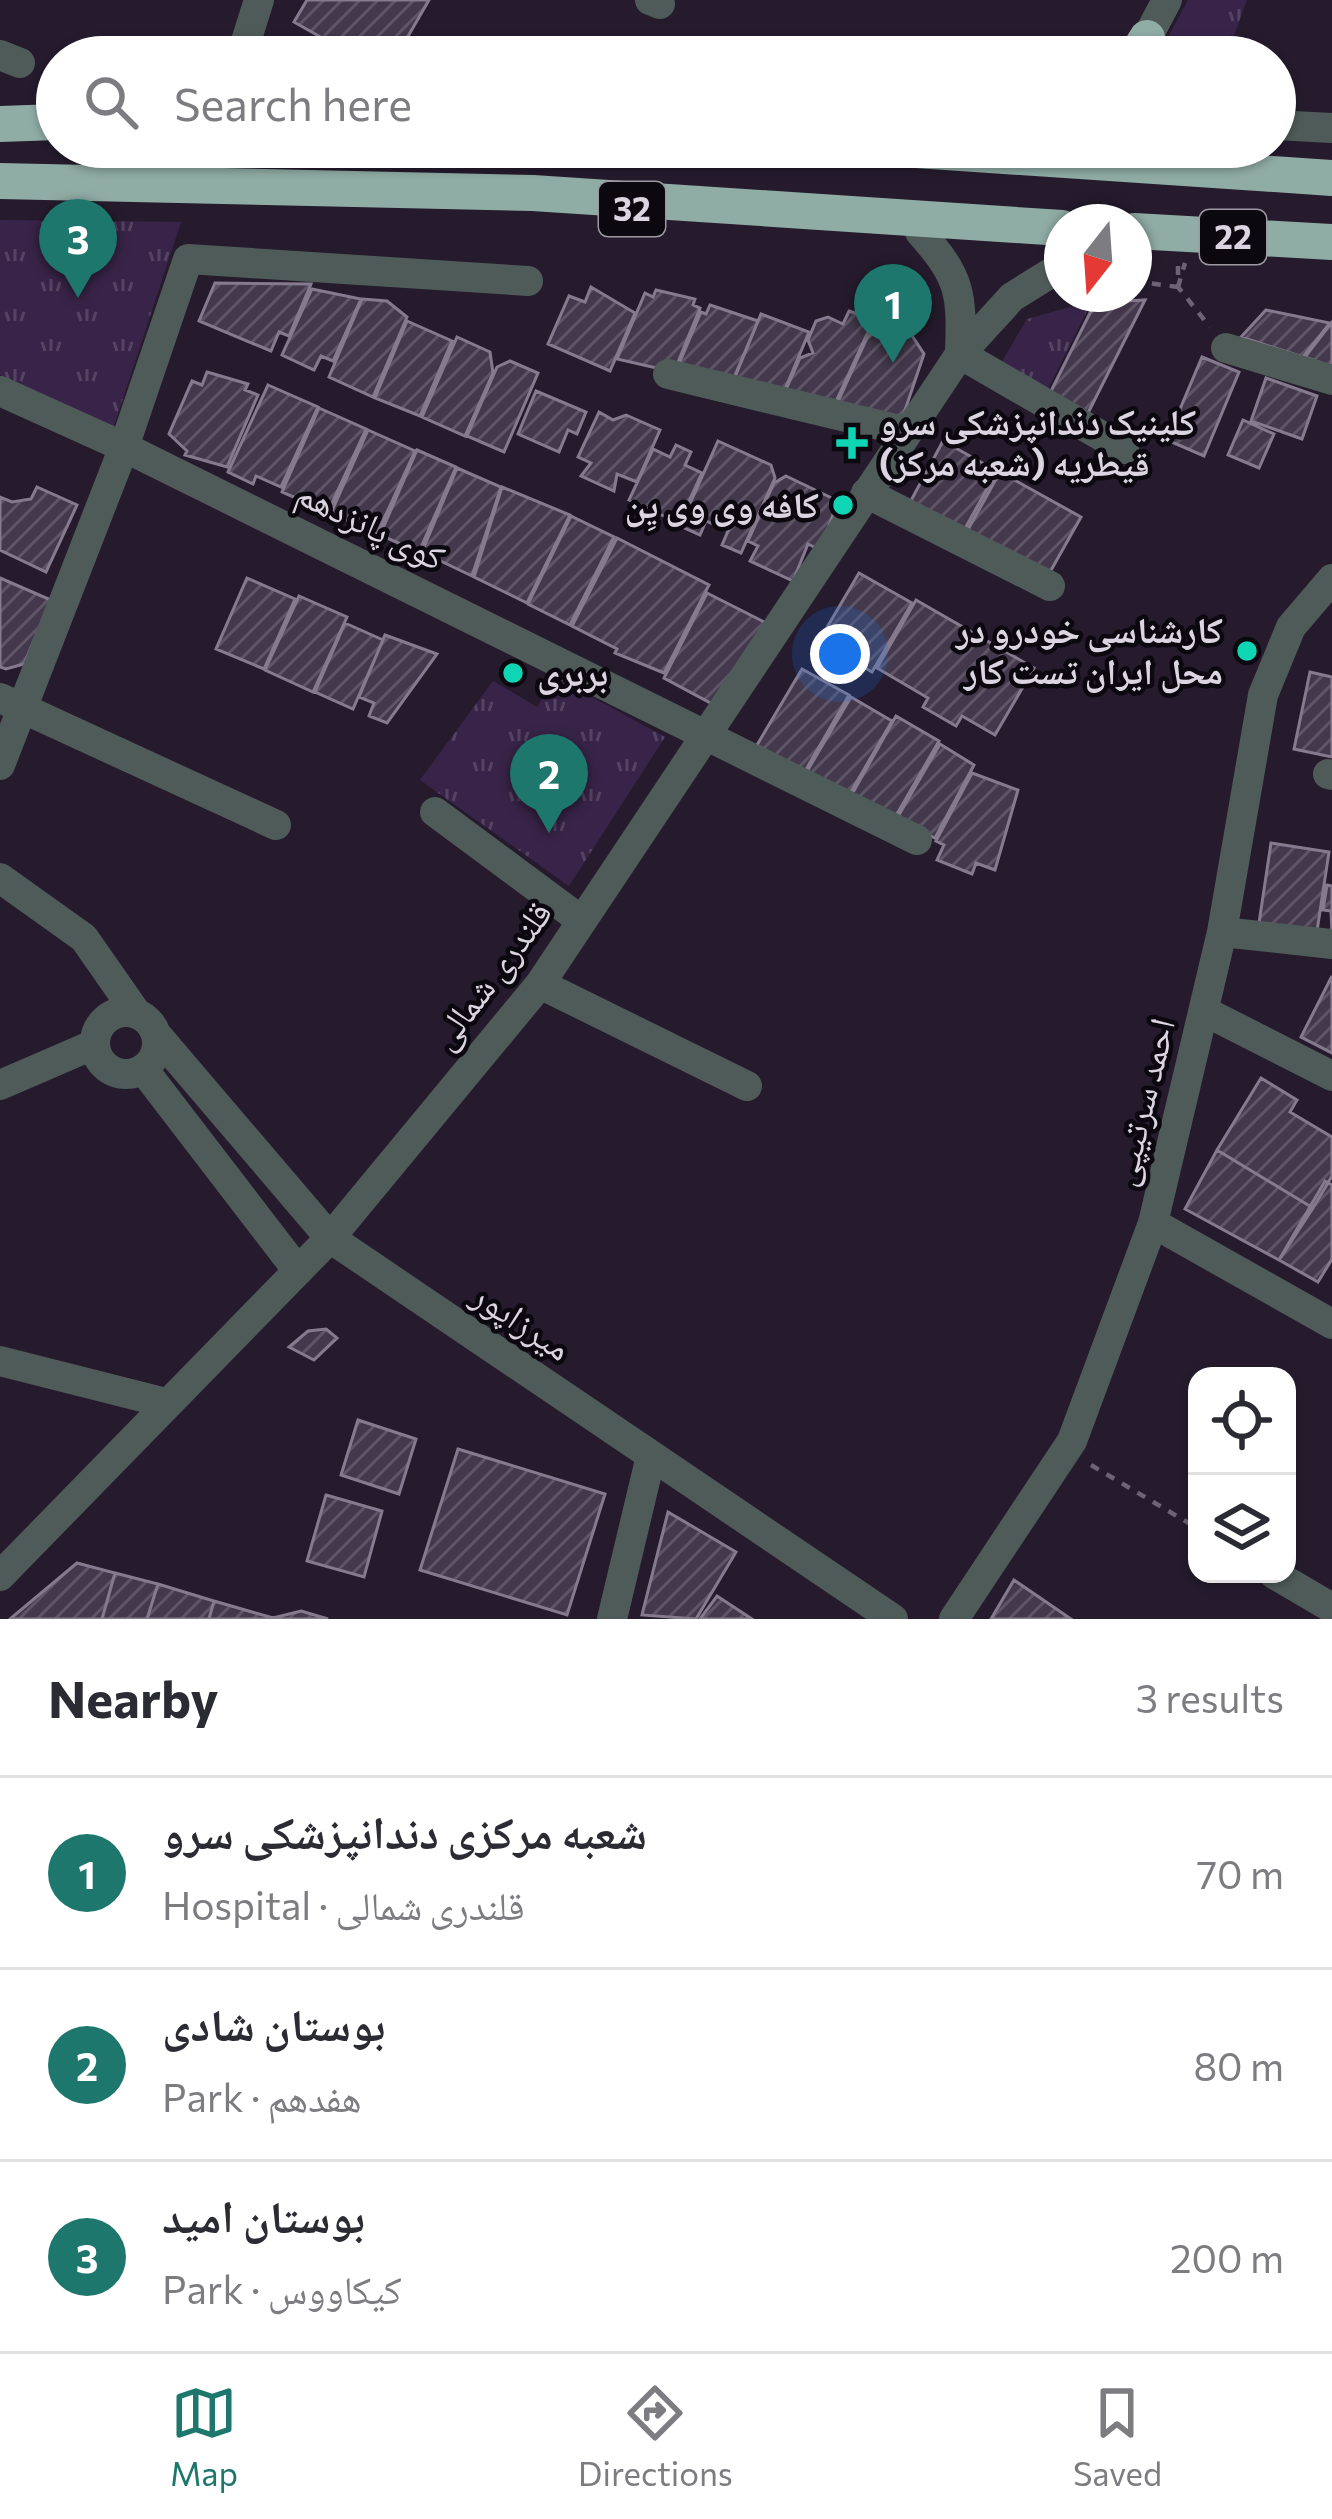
<!DOCTYPE html>
<meta charset="utf-8">
<style>
body{margin:0;font-family:Commissioner,"Noto Naskh Arabic",sans-serif;background:#f2f2f3;color:#2b2b33}
.controls{position:absolute;right:36px;bottom:36px;display:grid;overflow:hidden;border-radius:24px;box-shadow:0 3px 9px #0004}
.controls button{width:108px;height:108px;display:grid;place-items:center;padding:0;border:0;border-bottom:3px solid #e1e1e2;background:#fff;color:#2b2b33;font:60px sans-serif}
.compass{position:absolute;left:1044px;top:204px;width:108px;height:108px;border-radius:50%;background:#fff;box-shadow:0 3px 9px #0004;rotate:197deg}
.you{position:absolute;left:840px;top:654px;width:42px;height:42px;margin:-30px;border:9px solid #fff;border-radius:50%;background:#1a73e8;box-shadow:0 0 0 18px #1a73e833}
.badge{display:grid;place-items:center;width:78px;height:78px;border-radius:50%;background:#1e776d;color:#fff;font-size:39px;font-weight:700}
.pin{position:absolute;translate:-50% -99px;filter:drop-shadow(0 3px 6px #0008)}
.pin::after{content:'';position:absolute;top:63px;width:42px;height:36px;background:inherit;clip-path:polygon(0 0,100% 0,50% 100%)}
.list{margin:0;padding:0;list-style:none}
h2{display:flex;justify-content:space-between;align-items:center;height:156px;margin:0;padding:0 48px;font-size:51px}
h2 small{font-size:39px;font-weight:400;color:#7c7c81}
.list li{display:grid;grid-template-columns:78px 1fr auto;gap:36px;align-items:center;box-sizing:border-box;height:192px;padding:0 48px;border-top:3px solid #e1e1e2}
.list b{display:block;font-size:45px;white-space:nowrap}
.list p{margin:0;font-size:39px;white-space:nowrap;color:#7c7c81}
.list em{font-size:39px;font-style:normal;color:#7c7c81}
.icon{flex:none;width:66px;height:66px;fill:none;stroke:currentColor;stroke-width:2;stroke-linecap:round;stroke-linejoin:round}
.map{position:relative;flex:none;width:1332px;height:1619px;overflow:hidden}
.search{position:absolute;background:#fff;box-shadow:0 3px 9px #0004;left:36px;right:36px;top:36px;height:132px;display:flex;align-items:center;gap:30px;box-sizing:border-box;padding:0 42px;border-radius:66px;color:#7c7c81;font-size:45px}
.sheet{height:732px;background:#fff}
nav{display:flex;justify-content:space-around;align-items:center;box-sizing:border-box;height:168px;border-top:3px solid #e1e1e2;background:#fff;font-size:33px;color:#7c7c81}
nav a{display:grid;justify-items:center;gap:6px}
nav .on{color:#1e776d}
.map>svg:first-child{display:block}
.grass{fill:url(#grass-tufts)}
.building{fill:url(#building-hatch);stroke:#867a8f;stroke-width:3}
.lines{fill:none;stroke-linecap:round;stroke-linejoin:round}
.path{stroke:#6c6474;stroke-width:4.5;stroke-dasharray:9 9;stroke-linecap:butt}
.minor{stroke:#4f5b58;stroke-width:30}
.highway{stroke:#90ada5;stroke-width:36}
.path-bridge{stroke:#6c6474;stroke-width:4.5;stroke-dasharray:9 9;stroke-linecap:butt}
.highway-bridge{stroke:#90ada5;stroke-width:36}
.poi-dot{fill:#0ed5b4;stroke:#0c080f;stroke-width:4.5}
.labels{text-anchor:middle;stroke-width:9;stroke-linejoin:round;paint-order:stroke}
.shield{fill:#0c080f;stroke:#9d98a2;stroke-width:3}
.shield-label{font-size:33px;font-weight:bold;fill:#dbd5e1}
.poi-label{font-size:36px;font-weight:bold;fill:#dbd5e1;stroke:#0c080f;text-anchor:start}
.street-label{font-size:36px;fill:#dbd5e1;stroke:#0c080f}
</style>
<div class="map">
<svg width="1332" height="1619" viewBox="0 0 1332 1619">
<defs>
<pattern id="grass-tufts" width="24" height="20" patternUnits="userSpaceOnUse" patternTransform="scale(3)"><rect width="24" height="20" fill="#392449"/><path d="M3 7l-1-3M5 7V3M7 7l1-3M15 17l-1-3M17 17v-4M19 17l1-3" fill="none" stroke="#554363"/></pattern>
<pattern id="building-hatch" width="6" height="6" patternUnits="userSpaceOnUse" patternTransform="scale(3)"><rect width="6" height="6" fill="#44394c"/><path d="M-1 1l2-2M0 6l6-6M5 7l2-2" fill="none" stroke="#5e5566"/></pattern>
</defs>
<rect width="100%" height="100%" fill="#251b2d"/>
<path class="grass" d="M 1188,0 L 1247,0 L 1226,57 L 1182,57 L 1167,39 Z
M 0,220 L 181,222 L 114,426 L 0,375 Z
M 1092,301 L 1044,397 L 997,370 L 1027,319 Z
M 557,678 L 665,737 L 569,886 L 420,780 L 493,681 L 537,707 Z"/>
<path class="building" d="M 307,0 L 429,0 L 396,57 L 356,57 L 294,22 Z
M 215,283 L 311,284 L 289,336 L 279,332 L 271,351 L 199,321 Z
M 591,287 L 635,313 L 610,371 L 548,344 L 569,296 L 585,302 Z
M 312,289 L 361,299 L 333,361 L 321,356 L 314,370 L 282,355 Z
M 656,290 L 695,299 L 693,305 L 700,308 L 674,372 L 617,359 L 645,293 L 653,297 Z
M 362,299 L 387,301 L 407,317 L 373,397 L 329,377 Z
M 1145,300 L 1086,417 L 1047,399 L 1095,303 Z
M 710,305 L 758,321 L 733,380 L 676,371 L 701,312 L 706,314 Z
M 1266,310 L 1330,323 L 1303,357 L 1241,337 Z
M 849,311 L 866,317 L 869,330 L 834,406 L 784,394 L 800,358 L 813,353 L 808,340 L 816,321 L 828,317 L 843,324 Z
M 761,314 L 809,332 L 783,394 L 733,382 Z
M 407,321 L 452,341 L 420,416 L 375,398 Z
M 1332,322 L 1332,367 L 1305,357 Z
M 881,326 L 911,334 L 924,354 L 901,422 L 836,406 L 867,338 Z
M 457,337 L 490,352 L 493,373 L 465,436 L 422,417 Z
M 1202,357 L 1239,372 L 1204,456 L 1167,440 Z
M 510,361 L 538,373 L 504,452 L 467,436 L 497,367 Z
M 207,372 L 248,384 L 245,390 L 258,395 L 227,467 L 185,455 L 187,451 L 169,434 L 192,381 L 202,385 Z
M 1266,378 L 1317,396 L 1302,439 L 1251,421 Z
M 268,385 L 318,407 L 281,487 L 256,476 L 253,484 L 228,472 Z
M 536,391 L 586,412 L 577,434 L 568,430 L 559,452 L 518,434 Z
M 319,408 L 366,429 L 328,512 L 282,492 Z
M 599,412 L 613,420 L 626,415 L 660,430 L 637,482 L 617,474 L 614,491 L 581,476 L 591,463 L 578,457 Z
M 1243,420 L 1274,434 L 1259,468 L 1228,455 Z
M 368,430 L 415,451 L 377,534 L 331,513 Z
M 718,441 L 771,465 L 775,478 L 741,553 L 722,545 L 728,531 L 706,521 L 700,535 L 680,526 Z
M 943,441 L 997,471 L 962,534 L 908,506 Z
M 676,445 L 691,452 L 685,465 L 702,473 L 679,523 L 629,500 L 653,449 L 670,457 Z
M 417,450 L 456,467 L 419,552 L 380,535 Z
M 457,468 L 501,487 L 472,576 L 422,552 Z
M 1000,472 L 1081,517 L 1045,581 L 965,535 Z
M 786,476 L 838,501 L 820,550 L 808,544 L 793,581 L 750,561 L 758,546 L 748,541 L 774,483 Z
M 37,487 L 77,505 L 46,572 L 0,550 L 0,497 L 12,502 L 31,499 Z
M 502,487 L 570,515 L 527,603 L 474,577 Z
M 571,516 L 614,537 L 570,625 L 528,604 Z
M 617,538 L 709,585 L 664,673 L 615,653 L 617,649 L 572,626 Z
M 859,573 L 912,603 L 872,672 L 819,641 Z
M 0,578 L 51,600 L 24,664 L 6,669 L 0,667 Z
M 247,578 L 295,599 L 264,669 L 216,649 Z
M 707,593 L 772,626 L 718,707 L 664,678 Z
M 299,596 L 347,617 L 313,692 L 265,670 Z
M 916,600 L 1034,668 L 995,735 L 962,716 L 956,726 L 923,707 L 928,698 L 877,668 Z
M 345,623 L 383,640 L 353,709 L 315,692 Z
M 385,635 L 437,654 L 387,723 L 369,716 L 374,703 L 359,697 Z
M 802,669 L 849,695 L 804,773 L 757,745 Z
M 1310,672 L 1332,677 L 1332,757 L 1294,749 Z
M 851,697 L 892,721 L 848,797 L 806,773 Z
M 896,716 L 939,741 L 893,821 L 851,796 Z
M 940,744 L 974,765 L 935,838 L 896,820 Z
M 972,773 L 1018,790 L 995,870 L 976,863 L 972,874 L 937,860 L 944,845 L 936,841 Z
M 1271,843 L 1329,852 L 1317,931 L 1259,923 Z
M 1327,885 L 1332,886 L 1332,934 L 1331,911 L 1323,910 Z
M 1332,976 L 1332,1053 L 1301,1037 Z
M 1261,1078 L 1297,1100 L 1290,1112 L 1332,1137 L 1332,1176 L 1313,1208 L 1217,1150 Z
M 1217,1150 L 1313,1208 L 1279,1260 L 1185,1209 Z
M 1325,1181 L 1332,1185 L 1332,1259 L 1318,1282 L 1279,1260 Z
M 326,1329 L 337,1338 L 314,1360 L 289,1347 L 308,1331 Z
M 358,1420 L 416,1439 L 399,1494 L 341,1475 Z
M 458,1449 L 605,1494 L 567,1615 L 420,1570 Z
M 326,1495 L 382,1511 L 364,1577 L 307,1561 Z
M 668,1512 L 736,1552 L 696,1619 L 642,1615 Z
M 77,1563 L 115,1573 L 102,1619 L 10,1619 Z
M 115,1573 L 158,1584 L 147,1619 L 102,1619 Z
M 1014,1580 L 1071,1619 L 991,1619 Z
M 158,1584 L 214,1601 L 209,1619 L 147,1619 Z
M 717,1596 L 752,1619 L 700,1619 Z
M 214,1601 L 273,1618 L 273,1619 L 209,1619 Z
M 301,1611 L 328,1619 L 273,1619 L 273,1618 Z"/>
<g class="lines">
<path class="path" d="M 1178,266 L 1178,287 L 1210,327
M 1134,281 L 1178,287
M 1091,1465 L 1197,1528"/>
<path class="minor" d="M 650,0 L 660,4
M 242,54 L 259,0
M 0,55 L 20,63
M 1161,57 L 1147,38 L 1167,0
M 1275,125 L 1332,128
M 920,232 C 961,278 962,293 960,354
M 1226,348 L 1332,380
M 960,354 L 1124,449
M 668,374 L 908,432
M 0,391 L 124,447 L 917,840
M 866,493 L 1050,586
M 0,698 L 276,825
M 0,765 L 124,447 L 188,259 L 528,281
M 1328,774 L 1332,775
M 435,812 L 582,921
M 0,878 L 84,938 L 137,1014
M 1222,932 L 1332,944
M 540,984 L 747,1086
M 1204,1011 L 1332,1076
M95 1043a31 31 0 1 1 62 0a31 31 0 1 1-62 0Z
M 156,1034 L 330,1238 L 893,1619
M 143,1069 L 298,1271
M 0,1085 L 95,1044
M 1153,1223 L 1332,1324
M 0,1361 L 166,1403
M 1274,1574 L 1332,1608
M 0,1576 L 330,1238 L 540,984 L 960,354 L 1012,297 L 1062,266
M 612,1619 L 651,1456
M 954,1619 L 1072,1441 L 1153,1223 L 1222,932 L 1263,695 L 1291,627 L 1332,579"/>
<path class="highway" d="M 1135,57 L 1147,38
M 0,124 L 57,122"/>
<path class="path-bridge" d="M 1178,287 L 1185,263"/>
<path class="highway-bridge" d="M 872,147 L 1332,178
M 0,181 L 533,193 L 1062,228
M 1134,231 L 1332,242"/>
</g>
<g class="poi-dot">
<path d="M846 425h12v12h12v12h-12v12h-12v-12h-12v-12h12z"/>
<circle cx="843" cy="505" r="12"/>
<circle cx="1247" cy="651" r="12"/>
<circle cx="513" cy="673" r="12"/>
</g>
<g class="labels">
<g class="shield">
<rect x="599" y="182" width="66" height="54" rx="9"/>
<rect x="1200" y="210" width="66" height="54" rx="9"/>
</g>
<g class="shield-label">
<text x="632" y="221">32</text>
<text x="1233" y="249">22</text>
</g>
<g class="poi-label">
<text x="879" y="435">کلینیک دندانپزشکی سرو<tspan x="879" dy="41">قیطریه (شعبه مرکز)</tspan></text>
<text x="819" y="518" text-anchor="end">کافه وی وی یِن</text>
<text x="1223" y="643" text-anchor="end">کارشناسی خودرو در<tspan x="1223" dy="41">محل ایران تست کار</tspan></text>
<text x="537" y="686">بربری</text>
</g>
<g class="street-label">
<text transform="translate(371 525) rotate(26)" y="13">کوی پانزدهم</text>
<text transform="translate(491 975) rotate(-53)" y="13">قلندری شمالی</text>
<text transform="translate(1142 1102) rotate(-76)" y="13">احمد سرتیپی</text>
<text transform="translate(522 1321) rotate(34)" y="13">میرزاپور</text>
</g>
</g>
</svg>
<div class="controls">
<button><svg class="icon" aria-label="locate" viewBox="0 0 24 24"><circle cx="12" cy="12" r="6"/><path d="M12 2v4M12 18v4M2 12h4M18 12h4"/></svg></button>
<button><svg class="icon" aria-label="layers" viewBox="0 0 24 24"><path d="M12 4l9 5-9 5-9-5zM3 14l9 5 9-5"/></svg></button>
</div>
<svg class="compass" viewBox="-18 -18 36 36"><path d="M0-13l5 13h-10z" fill="#e53935"/><path d="M0 13l5-13h-10z" fill="#7c7c81"/></svg>
<div class="you"></div>
<div class="pin badge" style="left:893px;top:363px">1</div>
<div class="pin badge" style="left:549px;top:833px">2</div>
<div class="pin badge" style="left:78px;top:298px">3</div>
<div class="search"><svg class="icon" aria-label="search" viewBox="0 0 24 24"><circle cx="10" cy="10" r="6"/><path d="M15 15l6 6"/></svg>Search here</div>
</div>
<section class="sheet">
<h2>Nearby<small>3 results</small></h2>
<ul class="list">
<li><span class="badge">1</span><div><b>شعبه مرکزی دندانپزشکی سرو</b><p>Hospital · قلندری شمالی</p></div><em>70 m</em></li>
<li><span class="badge">2</span><div><b>بوستان شادی</b><p>Park · هفدهم</p></div><em>80 m</em></li>
<li><span class="badge">3</span><div><b>بوستان امید</b><p>Park · کیکاووس</p></div><em>200 m</em></li>
</ul>
</section>
<nav>
<a class="on"><svg class="icon" aria-label="map" viewBox="0 0 24 24"><path d="M3 6l6-2 6 2 6-2v14l-6 2-6-2-6 2zM9 4v14M15 6v14"/></svg>Map</a>
<a><svg class="icon" aria-label="directions" viewBox="0 0 24 24"><path d="M12 3l9 9-9 9-9-9zM9 14v-3h6M13 9l2 2-2 2"/></svg>Directions</a>
<a><svg class="icon" aria-label="saved" viewBox="0 0 24 24"><path d="M7 4h10v16l-5-4-5 4z"/></svg>Saved</a>
</nav>
